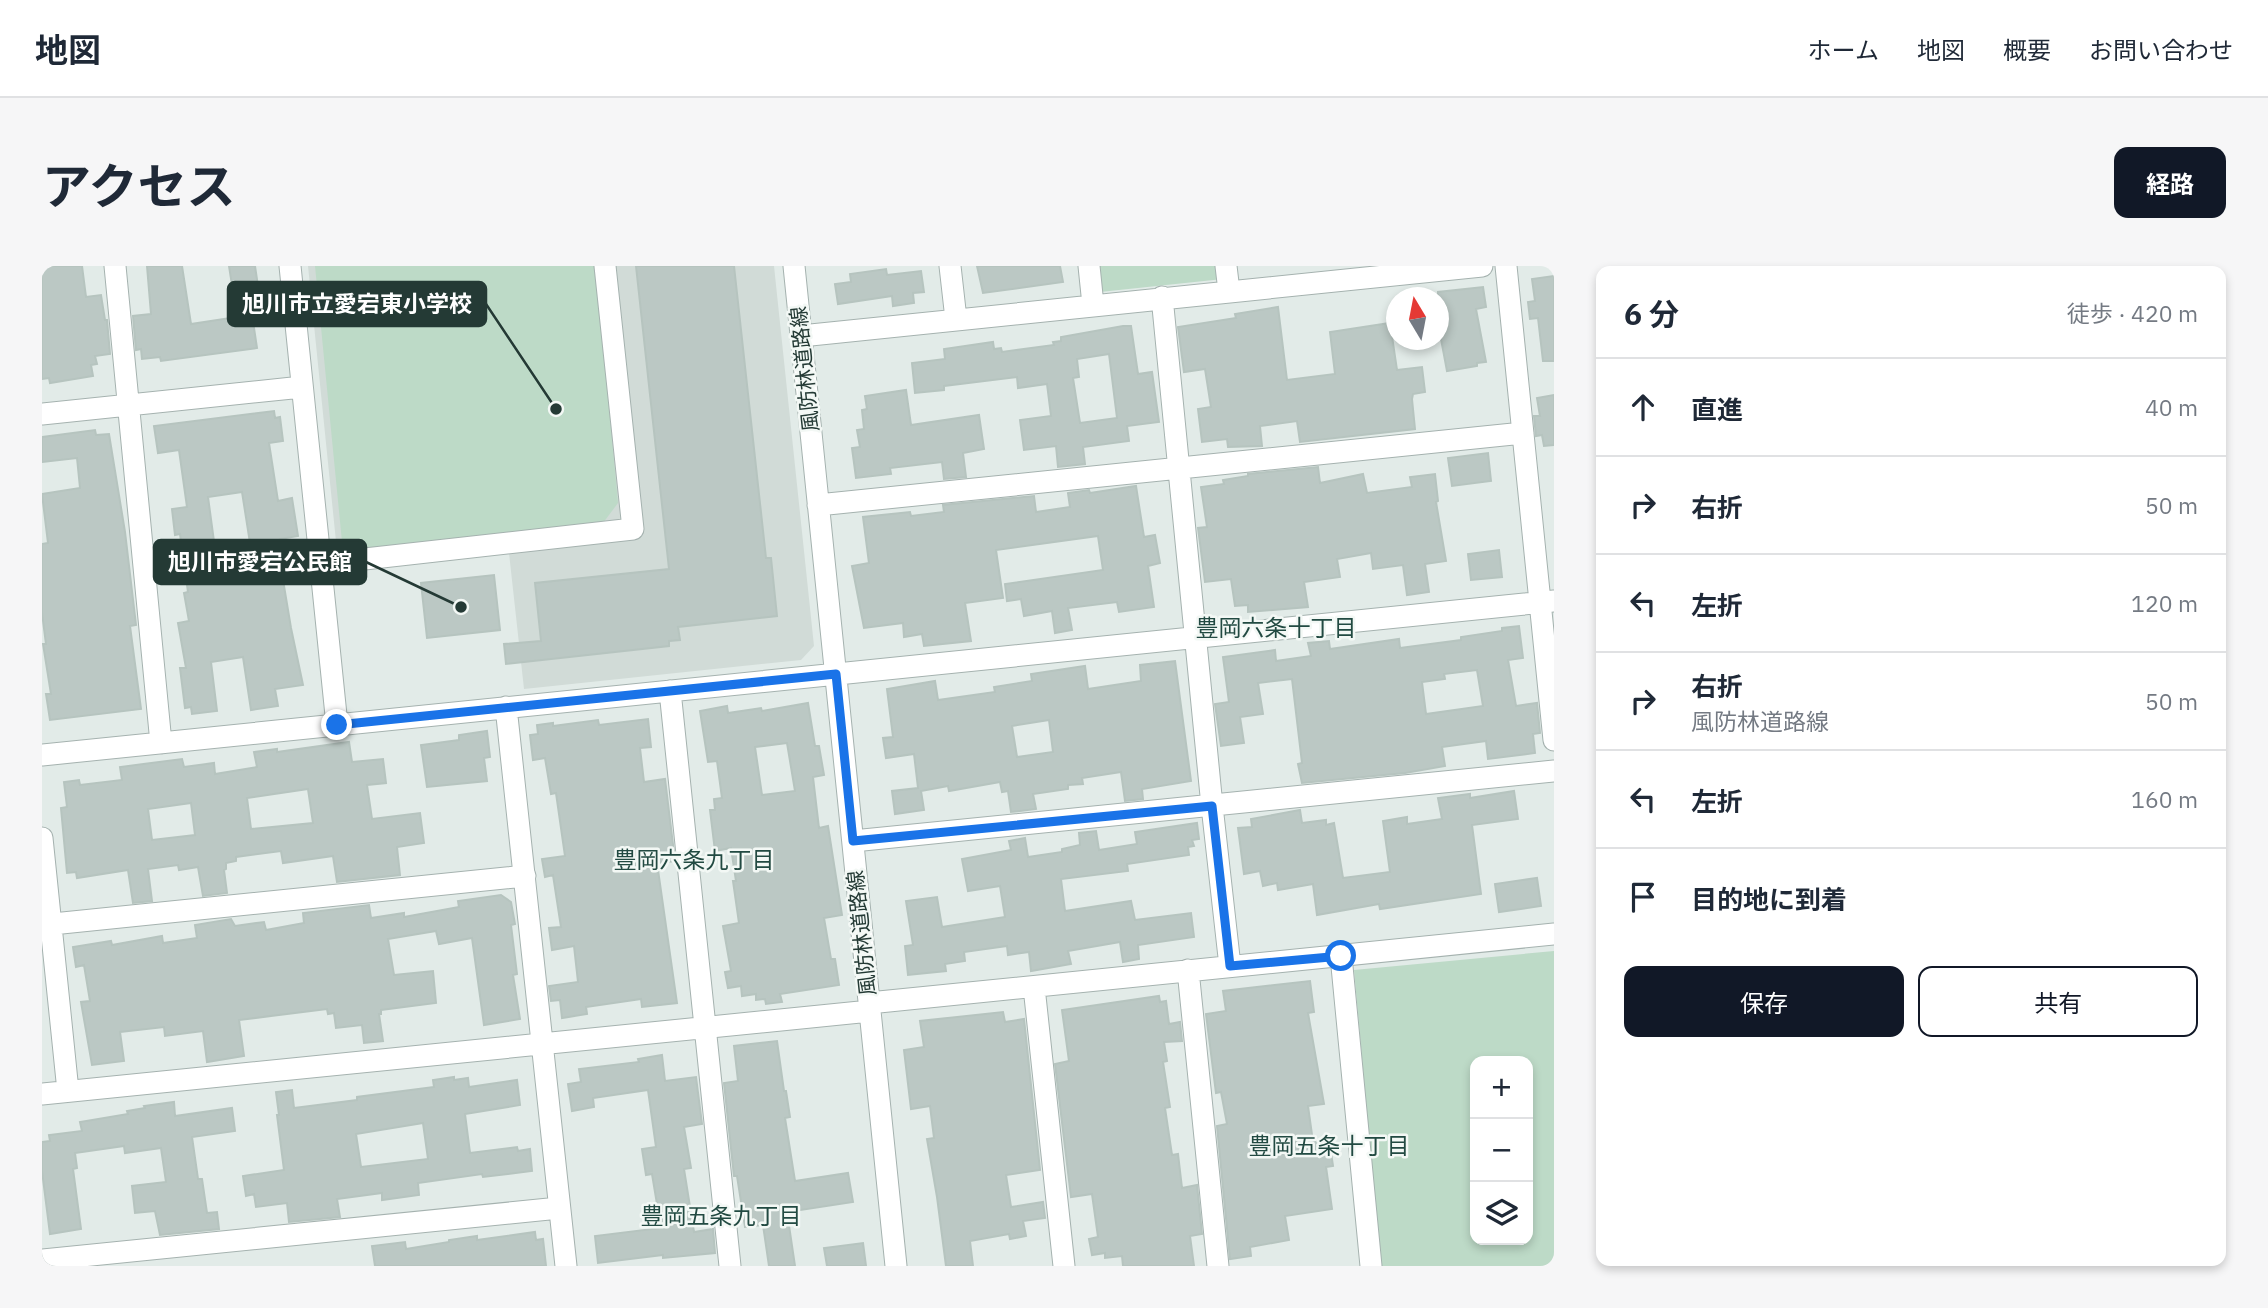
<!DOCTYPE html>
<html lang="ja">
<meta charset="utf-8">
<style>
body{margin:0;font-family:"IBM Plex Sans","Noto Sans JP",sans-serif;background:#f6f6f7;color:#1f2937}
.controls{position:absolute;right:21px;bottom:21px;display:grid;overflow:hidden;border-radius:14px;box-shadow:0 4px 10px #0003}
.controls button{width:63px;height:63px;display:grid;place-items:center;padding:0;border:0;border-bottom:2px solid #e0e1e3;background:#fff;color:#1f2937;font:35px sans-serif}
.compass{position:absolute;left:1344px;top:21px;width:63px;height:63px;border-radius:50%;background:#fff;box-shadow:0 4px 10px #0003;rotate:350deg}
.stop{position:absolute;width:21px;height:21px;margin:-16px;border:5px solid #1a73e8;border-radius:50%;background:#fff}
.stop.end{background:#1a73e8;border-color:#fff;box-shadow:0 2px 7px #0008}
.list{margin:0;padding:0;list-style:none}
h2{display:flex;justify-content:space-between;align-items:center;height:91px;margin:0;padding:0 28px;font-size:30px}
h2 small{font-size:23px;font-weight:400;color:#747a83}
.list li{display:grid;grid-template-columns:46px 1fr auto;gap:21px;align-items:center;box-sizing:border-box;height:98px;padding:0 28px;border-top:2px solid #e0e1e3}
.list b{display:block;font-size:26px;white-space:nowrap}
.list p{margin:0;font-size:23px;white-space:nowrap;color:#747a83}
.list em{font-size:23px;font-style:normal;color:#747a83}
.actions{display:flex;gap:14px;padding:21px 28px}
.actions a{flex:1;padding:16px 0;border:2px solid #111827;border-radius:14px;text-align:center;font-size:24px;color:#111827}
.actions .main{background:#111827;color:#fff}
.icon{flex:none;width:38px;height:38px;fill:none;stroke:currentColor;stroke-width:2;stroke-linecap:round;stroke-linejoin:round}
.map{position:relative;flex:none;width:1512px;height:1000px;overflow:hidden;border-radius:14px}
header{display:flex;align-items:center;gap:42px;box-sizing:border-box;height:98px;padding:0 35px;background:#fff;border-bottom:2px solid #e0e1e3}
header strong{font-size:33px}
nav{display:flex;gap:38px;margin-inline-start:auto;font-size:24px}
.intro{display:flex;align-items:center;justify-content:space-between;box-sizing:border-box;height:168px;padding:0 42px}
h1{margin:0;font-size:49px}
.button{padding:18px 32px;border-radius:14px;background:#111827;color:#fff;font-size:24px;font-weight:700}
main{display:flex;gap:42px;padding:0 42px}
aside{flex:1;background:#fff;border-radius:14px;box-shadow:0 4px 10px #0003}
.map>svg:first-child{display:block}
.built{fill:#d1dbd7}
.green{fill:#bddac7;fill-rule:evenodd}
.building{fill:#bbc8c4;stroke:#b6c4bf;stroke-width:2;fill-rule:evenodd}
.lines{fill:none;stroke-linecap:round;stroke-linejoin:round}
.minor-casing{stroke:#a5b2af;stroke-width:23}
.minor{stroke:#fff;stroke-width:21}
.route{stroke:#1a73e8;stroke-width:9}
.labels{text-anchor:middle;stroke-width:5;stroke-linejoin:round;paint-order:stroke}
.street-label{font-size:21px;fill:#243a35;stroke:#f3f8f5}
.neighbourhood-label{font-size:23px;fill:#224a42;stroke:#f3f8f5}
.leader{fill:none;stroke:#243a35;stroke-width:2.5}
.callout-dot{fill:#243a35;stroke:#f3f8f5;stroke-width:2.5}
.callout{fill:#243a35;stroke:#243a35;stroke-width:2.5}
.callout-label{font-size:23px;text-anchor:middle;font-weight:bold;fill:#fff}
</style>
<header>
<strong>地図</strong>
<nav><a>ホーム</a><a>地図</a><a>概要</a><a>お問い合わせ</a></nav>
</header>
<div class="intro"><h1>アクセス</h1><a class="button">経路</a></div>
<main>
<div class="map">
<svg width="1512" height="1000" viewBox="0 0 1512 1000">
<rect width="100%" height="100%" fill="#e2ebe8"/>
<path class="built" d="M 266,0 L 732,0 L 772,380 L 759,394 L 482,423 L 467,287 L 297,305 Z"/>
<path class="green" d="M 273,0 L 554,0 L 576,237 L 558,261 L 301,286 Z
M 1056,0 L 1179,0 L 1181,13 L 1058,26 Z
M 1512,685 L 1512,1000 L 1339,1000 L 1312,704 ZM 1433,795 L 1486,795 L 1486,974 L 1433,974 Z"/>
<path class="building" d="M 0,0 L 40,0 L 44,31 L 59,29 L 63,54 L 65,54 L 68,88 L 53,90 L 55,98 L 49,99 L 51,110 L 8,117 L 7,112 L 0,113 Z
M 105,0 L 140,0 L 149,58 L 195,51 L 187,0 L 213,0 L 216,20 L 206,22 L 215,82 L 119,95 L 118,91 L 100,93 L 99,83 L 94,84 L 91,50 L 109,48 Z
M 594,0 L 692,0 L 724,292 L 729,292 L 735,350 L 636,361 L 638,374 L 627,375 L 627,380 L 464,398 L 462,378 L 499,375 L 493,317 L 627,303 Z
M 935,0 L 1018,0 L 1021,16 L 941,27 Z
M 844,3 L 845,9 L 879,5 L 882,26 L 871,27 L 872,37 L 851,40 L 850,30 L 796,38 L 793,18 L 809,16 L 808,8 Z
M 1512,10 L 1512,95 L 1501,95 L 1496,52 L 1488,53 L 1486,36 L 1493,35 L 1490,13 Z
M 1441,21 L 1444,41 L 1434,43 L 1444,96 L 1435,97 L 1435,100 L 1405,105 L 1396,57 L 1396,26 Z
M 1236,41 L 1245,114 L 1293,108 L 1288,66 L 1348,57 L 1355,104 L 1380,101 L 1383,126 L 1371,128 L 1370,133 L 1373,163 L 1258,176 L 1255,155 L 1218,160 L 1220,180 L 1186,181 L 1185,173 L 1160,176 L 1156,143 L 1169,141 L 1163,103 L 1142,106 L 1136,61 L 1194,52 L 1193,48 Z
M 1081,60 L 1089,60 L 1096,108 L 1110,106 L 1117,156 L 1085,160 L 1087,175 L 1041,181 L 1043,198 L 1016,201 L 1014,180 L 982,184 L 978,154 L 1009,150 L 1005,118 L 976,122 L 975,111 L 902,120 L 902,124 L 873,127 L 870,97 L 903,93 L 902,83 L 951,76 L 952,83 L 959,82 L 960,86 L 1012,79 L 1011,76 L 1019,75 L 1019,71 ZM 1067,88 L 1075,152 L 1038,157 L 1031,112 L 1037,111 L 1035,93 Z
M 864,124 L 869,159 L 937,149 L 942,183 L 921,187 L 924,211 L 902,213 L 900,196 L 848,202 L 849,208 L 814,212 L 810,182 L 818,181 L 815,164 L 822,163 L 820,144 L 825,143 L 823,130 Z
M 1512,129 L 1512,179 L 1502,180 L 1500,169 L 1494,170 L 1492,150 L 1498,150 L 1495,132 Z
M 232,145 L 233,152 L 238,151 L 241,175 L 227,177 L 236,235 L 250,232 L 256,270 L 238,273 L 242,301 L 239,302 L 249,362 L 261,419 L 233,423 L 236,440 L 209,444 L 201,391 L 169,396 L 175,445 L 150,448 L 149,441 L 143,442 L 138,402 L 144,402 L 136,357 L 147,355 L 142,327 L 146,326 L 138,268 L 133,269 L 130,243 L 145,241 L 137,184 L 116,187 L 112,160 ZM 200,226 L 208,277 L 173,283 L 166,231 Z
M 53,164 L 54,169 L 67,168 L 83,266 L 94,359 L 88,360 L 99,443 L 8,454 L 4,428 L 9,428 L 1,378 L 4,378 L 0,347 L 0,278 L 6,277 L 0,228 L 38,222 L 35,192 L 0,196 L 0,171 Z
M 1446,187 L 1449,215 L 1410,220 L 1406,192 Z
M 1276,201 L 1278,217 L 1321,208 L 1325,227 L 1370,221 L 1368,211 L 1393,208 L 1396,235 L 1394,236 L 1404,295 L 1383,298 L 1387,326 L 1365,329 L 1361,299 L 1331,303 L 1329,287 L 1295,293 L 1298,311 L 1262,316 L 1266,341 L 1206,346 L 1206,339 L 1193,340 L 1189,313 L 1163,316 L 1156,262 L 1165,261 L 1159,221 L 1182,218 L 1181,214 L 1206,210 L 1206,208 Z
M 1094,220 L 1102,271 L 1113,269 L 1118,297 L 1106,300 L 1112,341 L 1077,346 L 1075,336 L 1026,342 L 1030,364 L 1013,367 L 1010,345 L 982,350 L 979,333 L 965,335 L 963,318 L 1061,304 L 1056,270 L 954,284 L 961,332 L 923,337 L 929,375 L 882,380 L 880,368 L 862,371 L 861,357 L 822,362 L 810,300 L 827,297 L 821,251 L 868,246 L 869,250 L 902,246 L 901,239 L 992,230 L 994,246 L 1028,241 L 1026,227 L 1047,224 L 1048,227 Z
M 1457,284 L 1460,311 L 1429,314 L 1426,288 Z
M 452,309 L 458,364 L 385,372 L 379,317 Z
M 1477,360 L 1481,392 L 1466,394 L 1474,440 L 1495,437 L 1498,467 L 1491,468 L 1493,487 L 1446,493 L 1444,475 L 1400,481 L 1403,500 L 1363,507 L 1260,517 L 1256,498 L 1260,497 L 1250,413 L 1216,417 L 1221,448 L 1198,451 L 1202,477 L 1179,480 L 1173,438 L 1187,436 L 1181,391 L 1233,384 L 1234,395 L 1269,390 L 1266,377 L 1287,375 L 1288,383 L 1357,373 L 1358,382 L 1419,374 L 1419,371 L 1460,365 L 1460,362 ZM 1435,404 L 1441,440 L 1384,448 L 1380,416 L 1403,413 L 1402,408 Z
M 1133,395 L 1149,515 L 1100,523 L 1101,533 L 1083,535 L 1079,506 L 1040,512 L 1041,518 L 1026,519 L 1026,523 L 991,528 L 994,543 L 969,546 L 966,525 L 960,526 L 958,516 L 907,525 L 906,520 L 879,525 L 882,544 L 853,548 L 850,525 L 876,522 L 872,488 L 844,492 L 841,472 L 851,471 L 845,423 L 893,415 L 896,434 L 953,426 L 952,421 L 990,415 L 989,408 L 1043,400 L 1046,423 L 1099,415 L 1098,399 ZM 1007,454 L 1011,486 L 975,491 L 970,460 Z
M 766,437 L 773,480 L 777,480 L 782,509 L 771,511 L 777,562 L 786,560 L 800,649 L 782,652 L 789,693 L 793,693 L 797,719 L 738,728 L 740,736 L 724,738 L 723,733 L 714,734 L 714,728 L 700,730 L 699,720 L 686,722 L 683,706 L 689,705 L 681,660 L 697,657 L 691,615 L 694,615 L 689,582 L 673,585 L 668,544 L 673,544 L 672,533 L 680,532 L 675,495 L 666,496 L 658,445 L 685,440 L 686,447 L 719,442 L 720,445 ZM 745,477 L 753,525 L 720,529 L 713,481 Z
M 606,453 L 609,481 L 598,482 L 602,516 L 623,513 L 633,595 L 615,597 L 635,737 L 600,741 L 599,733 L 544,741 L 545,748 L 520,752 L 518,734 L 509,735 L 507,720 L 536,716 L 532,680 L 510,684 L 507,662 L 519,661 L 511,609 L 503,611 L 500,593 L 523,590 L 514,527 L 509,528 L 503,492 L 491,494 L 488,469 L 496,468 L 495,459 L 511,457 L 511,460 L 556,454 L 557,459 Z
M 445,465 L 448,491 L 442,492 L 445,515 L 385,521 L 379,479 L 417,474 L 417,469 Z
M 307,476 L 310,496 L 341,493 L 344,517 L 325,519 L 330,553 L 378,547 L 382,577 L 355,581 L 358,609 L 295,616 L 291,590 L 241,597 L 239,585 L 194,591 L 194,595 L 184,597 L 184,603 L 182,604 L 185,627 L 161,630 L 156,601 L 137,604 L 136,599 L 106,603 L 110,635 L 91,637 L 86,604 L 35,612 L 34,606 L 25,607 L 19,542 L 25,541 L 22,516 L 37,514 L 38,519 L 80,514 L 78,501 L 140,493 L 142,501 L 172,497 L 173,508 L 215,501 L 212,486 L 235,483 L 235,486 ZM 266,523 L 271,557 L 209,563 L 205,532 ZM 149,537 L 153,569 L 110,574 L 106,543 Z
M 1472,525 L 1476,553 L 1430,559 L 1439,628 L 1338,643 L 1337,638 L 1275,649 L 1271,618 L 1236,624 L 1235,617 L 1221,620 L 1218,605 L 1202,608 L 1196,562 L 1210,561 L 1209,553 L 1258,544 L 1260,557 L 1284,554 L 1284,559 L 1292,557 L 1301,612 L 1348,606 L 1341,555 L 1365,551 L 1365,558 L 1400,553 L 1396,532 L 1428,528 L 1428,532 Z
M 1155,557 L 1157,573 L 1150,574 L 1152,580 L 1146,581 L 1147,589 L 1085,598 L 1086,605 L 1019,613 L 1023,645 L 1089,635 L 1093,654 L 1149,647 L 1152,671 L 1096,679 L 1097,693 L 1081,696 L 1078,676 L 1026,685 L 1029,698 L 989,705 L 987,686 L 966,689 L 965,680 L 922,686 L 923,695 L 903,698 L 904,705 L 866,709 L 863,680 L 871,679 L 864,635 L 895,631 L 900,661 L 963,651 L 958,620 L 926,625 L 920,593 L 969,584 L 967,575 L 983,572 L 986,591 L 1020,586 L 1020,583 L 1038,579 L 1037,567 L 1054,565 L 1057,584 L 1095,578 L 1093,566 Z
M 1495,612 L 1499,640 L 1457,646 L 1453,618 Z
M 459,629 L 469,636 L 473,658 L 469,659 L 475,708 L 471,709 L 478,753 L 442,759 L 430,672 L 397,678 L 394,665 L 346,673 L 352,709 L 391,705 L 394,737 L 339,744 L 339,748 L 337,748 L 341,775 L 322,777 L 320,759 L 294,762 L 292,747 L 286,748 L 285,743 L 197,754 L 202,790 L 165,796 L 161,765 L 123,770 L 122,761 L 78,766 L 82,795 L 50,799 L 39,736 L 48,735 L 42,699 L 34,701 L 31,681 L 69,675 L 70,679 L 120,670 L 121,677 L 155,672 L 153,659 L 189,653 L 193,660 L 222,656 L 224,664 L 262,657 L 261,647 L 327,639 L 329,652 L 362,647 L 362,651 L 417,641 L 416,635 Z
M 1268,715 L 1272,746 L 1266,747 L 1282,838 L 1266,840 L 1271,876 L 1287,873 L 1291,900 L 1284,901 L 1290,943 L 1243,950 L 1247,974 L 1208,981 L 1209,990 L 1188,993 L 1175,860 L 1185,858 L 1179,826 L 1174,827 L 1164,748 L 1184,745 L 1181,725 Z
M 1117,730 L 1118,736 L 1124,735 L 1127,758 L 1138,756 L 1140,775 L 1122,776 L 1125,795 L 1121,796 L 1128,841 L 1123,842 L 1130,889 L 1136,888 L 1140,922 L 1155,919 L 1160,968 L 1148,970 L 1152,1000 L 1081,1000 L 1080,990 L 1063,992 L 1063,987 L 1050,989 L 1047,973 L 1056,971 L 1050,928 L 1029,931 L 1013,798 L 1027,795 L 1020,744 Z
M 961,746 L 963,756 L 982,753 L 998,904 L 964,909 L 969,941 L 1001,936 L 1003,952 L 981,955 L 984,970 L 968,973 L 967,968 L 928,975 L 931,1000 L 904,1000 L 895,931 L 885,873 L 892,872 L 888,840 L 869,843 L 862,784 L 882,781 L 878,755 Z
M 735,775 L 742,825 L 744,825 L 748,851 L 743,852 L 753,915 L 806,907 L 811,936 L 745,946 L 753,1000 L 727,1000 L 721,959 L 703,961 L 695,910 L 692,910 L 682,817 L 696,815 L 692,780 Z
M 620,789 L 623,815 L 654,811 L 660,858 L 642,861 L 649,902 L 642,903 L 652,966 L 671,963 L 673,987 L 621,992 L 621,989 L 556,997 L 553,970 L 619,962 L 610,908 L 604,909 L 600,883 L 614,881 L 606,824 L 551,832 L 552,841 L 530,845 L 526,818 L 539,816 L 537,803 L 597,796 L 596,793 Z
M 412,811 L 412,814 L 426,812 L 427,821 L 475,814 L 478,839 L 423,848 L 428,887 L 475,881 L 476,885 L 488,883 L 490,905 L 441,911 L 440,908 L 376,917 L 377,929 L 340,934 L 340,927 L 295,933 L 298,951 L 247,956 L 245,937 L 214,941 L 212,928 L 204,930 L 201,910 L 242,904 L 235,849 L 237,849 L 234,826 L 250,824 L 252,842 L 315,834 L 315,831 L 392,821 L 391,814 ZM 381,857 L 386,893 L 319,901 L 314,868 Z
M 132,836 L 133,850 L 190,842 L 193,865 L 150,871 L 156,913 L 160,913 L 165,947 L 175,946 L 177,963 L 118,969 L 113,945 L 93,947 L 90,920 L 124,916 L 119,882 L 83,887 L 82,880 L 33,887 L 35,902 L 31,903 L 39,963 L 8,968 L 0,905 L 0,876 L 8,875 L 7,869 L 40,865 L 38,856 L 86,848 L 85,845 L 103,842 L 102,840 Z
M 493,966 L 494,974 L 501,973 L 504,1000 L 333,1000 L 330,980 L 363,976 L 364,983 L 407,976 L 407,974 L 435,970 L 435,974 Z
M 821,977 L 824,1000 L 785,1000 L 782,982 Z"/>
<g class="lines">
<g class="minor-casing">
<path id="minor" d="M 73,0 L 119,477
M 248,0 L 295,459
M 752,0 L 854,1000
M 908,0 L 914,53
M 1047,0 L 1051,39
M 1184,0 L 1187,25
M 1464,0 L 1512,474
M 1120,31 L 1170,540 L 1188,700
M 759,70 L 1440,0
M 0,148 L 260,121
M 776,239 L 1481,167
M 278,298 L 591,263 L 563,0
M 628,425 L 688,1000
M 464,441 L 524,1000
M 0,489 L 1512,335
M 0,572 L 26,825
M 811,575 L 1512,505
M 0,659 L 483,610
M 1299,690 L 1329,1000
M 1146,704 L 1176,1000
M 992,721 L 1022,1000
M 827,737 L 1512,668
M 0,828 L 828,745
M 0,994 L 517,942"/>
</g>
<use href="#minor" class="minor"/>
</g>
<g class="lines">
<path class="route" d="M 295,459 L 794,408 L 811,575 L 1170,540 L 1188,700 L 1299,690"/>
</g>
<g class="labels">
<g class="street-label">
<text transform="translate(763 103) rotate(-96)" y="7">風防林道路線</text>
<text transform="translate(820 667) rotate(-96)" y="7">風防林道路線</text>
</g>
<g class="neighbourhood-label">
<text x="1234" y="370">豊岡六条十丁目</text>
<text x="652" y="602">豊岡六条九丁目</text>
<text x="1287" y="888">豊岡五条十丁目</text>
<text x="679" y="958">豊岡五条九丁目</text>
</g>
</g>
<path class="leader" d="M514 143L444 38M419 341L324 296"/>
<g class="callout-dot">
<circle cx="514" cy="143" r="7"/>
<circle cx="419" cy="341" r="7"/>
</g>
<g class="callout">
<rect x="186" y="16" width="258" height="44" rx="7"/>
<rect x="112" y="274" width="212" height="44" rx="7"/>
</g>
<g class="callout-label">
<text x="315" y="46">旭川市立愛宕東小学校</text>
<text x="218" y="304">旭川市愛宕公民館</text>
</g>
</svg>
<div class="controls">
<button>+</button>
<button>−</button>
<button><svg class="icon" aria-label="layers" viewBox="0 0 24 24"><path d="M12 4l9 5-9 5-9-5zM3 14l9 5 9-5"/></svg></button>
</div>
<svg class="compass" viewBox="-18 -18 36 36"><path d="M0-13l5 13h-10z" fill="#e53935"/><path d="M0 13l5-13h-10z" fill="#747a83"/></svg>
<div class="stop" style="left:1299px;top:690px"></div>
<div class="stop end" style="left:295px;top:459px"></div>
</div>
<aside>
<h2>6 分<small>徒歩 · 420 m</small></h2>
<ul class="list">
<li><svg class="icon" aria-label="ahead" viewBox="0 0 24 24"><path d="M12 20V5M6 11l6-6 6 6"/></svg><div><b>直進</b></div><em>40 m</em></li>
<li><svg class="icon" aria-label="right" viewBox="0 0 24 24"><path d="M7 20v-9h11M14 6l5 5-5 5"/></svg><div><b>右折</b></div><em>50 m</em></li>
<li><svg class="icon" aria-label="left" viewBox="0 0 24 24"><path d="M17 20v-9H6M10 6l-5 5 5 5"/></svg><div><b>左折</b></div><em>120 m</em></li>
<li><svg class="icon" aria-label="right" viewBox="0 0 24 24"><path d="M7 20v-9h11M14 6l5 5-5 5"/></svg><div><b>右折</b><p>風防林道路線</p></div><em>50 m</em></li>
<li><svg class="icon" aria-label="left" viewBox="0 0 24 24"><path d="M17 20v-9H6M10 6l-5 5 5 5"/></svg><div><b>左折</b></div><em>160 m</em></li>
<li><svg class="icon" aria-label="arrive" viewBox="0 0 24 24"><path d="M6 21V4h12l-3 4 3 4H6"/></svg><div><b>目的地に到着</b></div></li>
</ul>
<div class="actions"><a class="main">保存</a><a>共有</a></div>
</aside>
</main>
